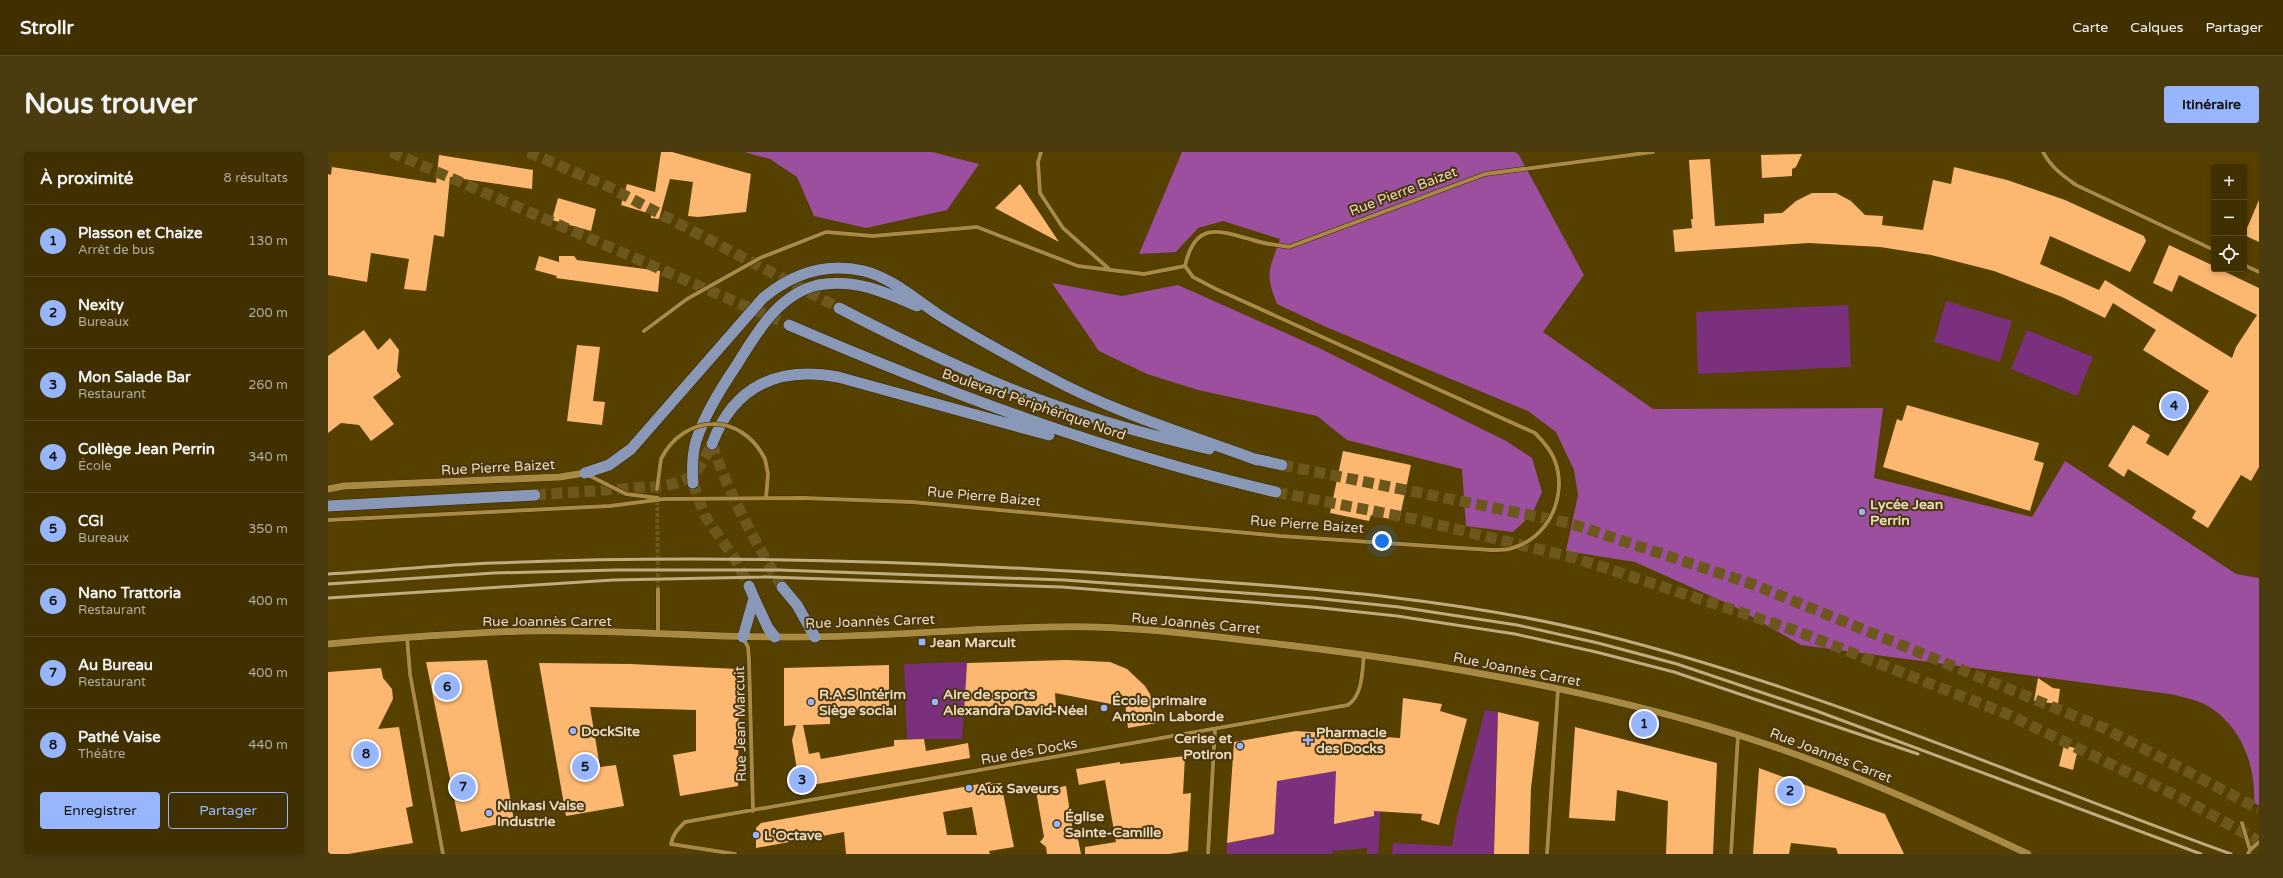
<!DOCTYPE html>
<html lang="fr">
<meta charset="utf-8">
<style>
body{margin:0;font-family:"Varela Round",sans-serif;background:#4b3c0f;color:#f1f3f6}
.controls{position:absolute;right:12px;top:12px;display:grid;overflow:hidden;border-radius:4px;box-shadow:0 2px 6px #0003}
.controls button{width:36px;height:36px;display:grid;place-items:center;padding:0;border:0;border-bottom:1px solid #594b22;background:#403000;color:#f1f3f6;font:20px sans-serif}
.you{position:absolute;left:1054px;top:389px;width:14px;height:14px;margin:-10px;border:3px solid #fff;border-radius:50%;background:#1a73e8;box-shadow:0 0 0 6px #1a73e833}
.badge{display:grid;place-items:center;width:26px;height:26px;border-radius:50%;background:#97b6fd;color:#111;font-size:13px;font-weight:700}
.pin{position:absolute;translate:-50% -50%;border:2px solid #fff;box-shadow:0 1px 4px #0006}
.list{margin:0;padding:0;list-style:none}
h2{display:flex;justify-content:space-between;align-items:center;height:52px;margin:0;padding:0 16px;font-size:17px}
h2 small{font-size:13px;font-weight:400;color:#aea999}
.list li{display:grid;grid-template-columns:26px 1fr auto;gap:12px;align-items:center;box-sizing:border-box;height:72px;padding:0 16px;border-top:1px solid #594b22}
.list b{display:block;font-size:15px;white-space:nowrap}
.list p{margin:0;font-size:13px;white-space:nowrap;color:#aea999}
.list em{font-size:13px;font-style:normal;color:#aea999}
.actions{display:flex;gap:8px;padding:12px 16px}
.actions a{flex:1;padding:9px 0;border:1px solid #97b6fd;border-radius:4px;text-align:center;font-size:14px;color:#97b6fd}
.actions .main{background:#97b6fd;color:#111}
.icon{flex:none;width:22px;height:22px;fill:none;stroke:currentColor;stroke-width:2;stroke-linecap:round;stroke-linejoin:round}
.map{position:relative;flex:none;width:1931px;height:702px;overflow:hidden;border-radius:4px}
header{display:flex;align-items:center;gap:24px;box-sizing:border-box;height:56px;padding:0 20px;background:#403000;border-bottom:1px solid #594b22}
header strong{font-size:19px}
nav{display:flex;gap:22px;margin-inline-start:auto;font-size:14px}
.intro{display:flex;align-items:center;justify-content:space-between;box-sizing:border-box;height:96px;padding:0 24px}
h1{margin:0;font-size:28px}
.button{padding:10px 18px;border-radius:4px;background:#97b6fd;color:#111;font-size:14px;font-weight:700}
main{display:flex;gap:24px;padding:0 24px}
aside{flex:1;background:#403000;border-radius:4px;box-shadow:0 2px 6px #0003}
.map>svg:first-child{display:block}
.green{fill:#7a307d}
.forest{fill:#9c4e9f}
.building{fill:#fcb871;fill-rule:evenodd}
.lines{fill:none;stroke-linecap:round;stroke-linejoin:round}
.minor-tunnel{stroke:#6c571c;stroke-width:4;stroke-dasharray:4 2;stroke-linecap:butt}
.trunk-tunnel{stroke:#6c571c;stroke-width:11;stroke-dasharray:11 5.5;stroke-linecap:butt}
.minor-casing{stroke:#372700;stroke-width:5}
.tertiary-casing{stroke:#372700;stroke-width:8}
.trunk-casing{stroke:#372700;stroke-width:12}
.minor{stroke:#a98a42;stroke-width:4}
.tertiary{stroke:#a98a42;stroke-width:7}
.trunk{stroke:#8a98b8;stroke-width:11}
.rail{stroke:#beab80;stroke-width:3}
.minor-bridge-casing{stroke:#372700;stroke-width:5;stroke-linecap:butt}
.minor-bridge{stroke:#a98a42;stroke-width:4}
.poi-dot{fill:#97b6fd;stroke:#47360f;stroke-width:1.5}
.labels{text-anchor:middle;stroke-width:4;stroke-linejoin:round;paint-order:stroke}
.street-label{font-size:14px;fill:#ebdab8;stroke:#47360f}
.poi-label{font-size:14px;font-weight:bold;fill:#ebdab8;stroke:#47360f;text-anchor:start}
</style>
<header>
<strong>Strollr</strong>
<nav><a>Carte</a><a>Calques</a><a>Partager</a></nav>
</header>
<div class="intro"><h1>Nous trouver</h1><a class="button">Itinéraire</a></div>
<main>
<aside>
<h2>À proximité<small>8 résultats</small></h2>
<ul class="list">
<li><span class="badge">1</span><div><b>Plasson et Chaize</b><p>Arrêt de bus</p></div><em>130 m</em></li>
<li><span class="badge">2</span><div><b>Nexity</b><p>Bureaux</p></div><em>200 m</em></li>
<li><span class="badge">3</span><div><b>Mon Salade Bar</b><p>Restaurant</p></div><em>260 m</em></li>
<li><span class="badge">4</span><div><b>Collège Jean Perrin</b><p>École</p></div><em>340 m</em></li>
<li><span class="badge">5</span><div><b>CGI</b><p>Bureaux</p></div><em>350 m</em></li>
<li><span class="badge">6</span><div><b>Nano Trattoria</b><p>Restaurant</p></div><em>400 m</em></li>
<li><span class="badge">7</span><div><b>Au Bureau</b><p>Restaurant</p></div><em>400 m</em></li>
<li><span class="badge">8</span><div><b>Pathé Vaise</b><p>Théâtre</p></div><em>440 m</em></li>
</ul>
<div class="actions"><a class="main">Enregistrer</a><a>Partager</a></div>
</aside>
<div class="map">
<svg width="1931" height="702" viewBox="0 0 1931 702">
<rect width="100%" height="100%" fill="#564000"/>
<path class="green" d="M 1618,149 L 1684,169 L 1672,210 L 1606,190 Z
M 1520,153 L 1523,215 L 1370,222 L 1368,160 Z
M 1699,178 L 1765,205 L 1749,244 L 1683,217 Z
M 639,510 L 634,587 L 579,587 L 576,512 Z
M 1157,558 L 1170,560 L 1168,621 L 1174,622 L 1173,635 L 1167,635 L 1166,702 L 1064,702 L 1065,691 L 1124,694 L 1129,665 Z
M 988,581 L 1011,582 L 1006,671 L 1046,664 L 1050,584 L 1057,585 L 1050,702 L 1039,702 L 1039,696 L 1005,699 L 1004,702 L 899,702 L 899,691 L 946,682 L 948,641 L 942,630 L 984,623 Z"/>
<path class="forest" d="M 416,0 L 604,0 L 651,12 L 619,58 L 538,76 L 486,64 L 469,25 L 442,7 Z
M 854,0 L 1187,0 L 1191,3 L 1256,123 L 1215,180 L 1325,257 L 1555,256 L 1546,326 L 1704,365 L 1737,309 L 1908,422 L 1931,426 L 1931,653 L 1926,651 C 1928,613 1913,573 1878,553 C 1867,547 1854,545 1842,542 L 1473,493 L 1407,455 L 1307,410 L 1238,399 L 1250,343 L 1246,318 L 1228,280 L 1200,259 L 998,175 L 949,152 C 936,119 942,117 952,87 L 895,69 L 870,76 L 848,100 L 811,102 Z
M 724,131 L 794,144 L 850,133 L 991,196 L 1178,289 L 1204,306 L 1214,340 L 1204,362 L 1185,380 L 1138,374 L 1134,317 L 1019,288 L 989,264 L 870,238 L 819,222 L 771,199 Z"/>
<path class="building" d="M 333,0 L 344,0 L 423,22 L 418,60 L 370,65 L 360,64 L 365,30 L 342,27 L 331,67 L 323,66 L 323,62 L 293,53 L 299,32 L 327,40 Z
M 1474,2 L 1468,15 L 1464,17 L 1464,24 L 1434,26 L 1433,3 Z
M 111,3 L 205,18 L 204,37 L 122,25 L 116,85 L 106,83 L 98,139 L 76,137 L 81,107 L 43,101 L 39,130 L 0,123 L 0,22 L 3,23 L 4,15 L 108,31 Z
M 1382,7 L 1387,74 L 1436,71 L 1436,62 L 1454,61 L 1468,49 L 1484,41 L 1508,41 L 1523,49 L 1537,63 L 1555,64 L 1554,73 L 1595,78 L 1605,28 L 1623,32 L 1626,15 L 1679,28 L 1737,48 L 1816,84 L 1818,89 L 1802,120 L 1722,84 L 1712,112 L 1771,138 L 1777,128 L 1904,206 L 1908,195 L 1929,163 L 1851,123 L 1844,140 L 1825,131 L 1841,93 L 1886,114 L 1886,117 L 1891,117 L 1931,136 L 1931,315 L 1923,329 L 1913,323 L 1880,376 L 1864,366 L 1868,359 L 1800,317 L 1796,325 L 1780,314 L 1805,273 L 1822,283 L 1818,291 L 1840,304 L 1881,239 L 1815,198 L 1828,178 L 1785,151 L 1777,166 L 1734,145 L 1666,119 L 1603,103 L 1552,95 L 1481,91 L 1347,100 L 1345,78 L 1364,76 L 1363,67 L 1365,67 L 1361,8 Z
M 692,32 L 705,51 L 731,90 L 667,56 Z
M 230,46 L 268,57 L 263,79 L 224,68 Z
M 1931,48 L 1931,90 L 1916,83 Z
M 211,104 L 231,110 L 231,104 L 246,104 L 249,108 L 332,119 L 330,140 L 228,126 L 229,124 L 207,118 Z
M 36,178 L 50,198 L 62,186 L 71,198 L 69,219 L 73,225 L 45,245 L 66,272 L 43,289 L 31,273 L 13,271 L 0,281 L 0,204 Z
M 249,193 L 272,195 L 265,249 L 277,250 L 274,273 L 239,269 Z
M 1579,253 L 1711,291 L 1706,308 L 1716,311 L 1702,359 L 1555,315 L 1569,267 L 1574,269 Z
M 1015,299 L 1083,313 L 1071,369 L 1043,363 L 1041,369 L 1002,361 Z
M 159,508 L 186,669 L 133,680 L 98,510 Z
M 738,508 L 782,510 L 799,517 L 817,534 L 822,542 L 829,571 L 800,576 L 797,551 L 783,552 L 727,541 L 728,555 L 636,561 L 639,511 Z
M 211,511 L 302,512 L 411,517 L 410,634 L 352,644 L 345,603 L 368,599 L 368,558 L 262,555 L 272,615 L 288,613 L 296,654 L 238,664 Z
M 561,513 L 561,559 L 502,558 L 502,572 L 475,573 L 481,602 L 491,600 L 493,607 L 566,594 L 566,588 L 596,587 L 598,599 L 640,591 L 642,606 L 472,635 L 464,588 L 468,573 L 456,574 L 456,516 Z
M 53,516 L 55,526 L 64,537 L 65,547 L 50,577 L 71,575 L 85,654 L 78,656 L 85,691 L 20,702 L 0,702 L 0,520 Z
M 1710,526 L 1725,536 L 1732,537 L 1730,552 L 1706,549 Z
M 1075,546 L 1114,552 L 1112,559 L 1139,567 L 1111,673 L 1093,668 L 1094,662 L 1046,659 L 1046,664 L 1006,672 L 1008,619 L 949,629 L 946,682 L 899,691 L 906,590 L 968,579 L 1072,586 Z
M 1170,560 L 1211,570 L 1203,636 L 1201,702 L 1166,702 Z
M 1247,575 L 1389,611 L 1385,702 L 1338,702 L 1340,649 L 1289,638 L 1287,669 L 1241,666 Z
M 1736,593 L 1750,597 L 1745,618 L 1731,614 Z
M 857,604 L 855,642 L 863,641 L 860,699 L 841,702 L 757,702 L 757,695 L 788,690 L 777,628 L 751,633 L 748,617 L 792,610 L 792,612 Z
M 1431,616 L 1557,662 L 1576,702 L 1510,702 L 1508,696 L 1463,691 L 1461,702 L 1425,702 Z
M 663,630 L 662,632 L 673,631 L 686,695 L 661,699 L 662,702 L 518,702 L 516,680 L 428,696 L 428,676 L 433,671 ZM 644,655 L 649,683 L 619,683 L 615,660 Z
M 738,634 L 745,680 L 749,682 L 753,702 L 719,702 L 718,695 L 712,690 L 716,685 L 708,639 Z"/>
<g class="lines">
<path class="minor-tunnel" d="M 329,337 L 330,437"/>
<path class="trunk-tunnel" d="M 63,0 L 461,173
M 200,0 L 281,35 L 511,156
M 384,292 C 401,343 427,389 454,435
M 954,313 L 1241,371 L 1424,432 L 1776,576 L 1931,657
M 365,331 L 377,364 L 407,407 L 421,434
M 948,340 L 1086,367 L 1247,406 L 1466,478 L 1679,562 L 1859,649 L 1931,689
M 207,343 L 335,334 C 368,328 369,320 384,292"/>
<g class="minor-casing">
<path id="minor" d="M 713,0 L 710,10 L 712,41 L 735,76 L 780,116
M 1715,0 C 1723,15 1734,23 1748,33 L 1886,98
M 1916,113 L 1931,120
M 857,114 C 867,69 890,78 925,88 C 936,92 949,93 961,95 L 1157,22 L 1325,0
M 316,179 L 359,147 L 432,106 L 498,80 L 545,84 L 649,75 L 750,114 L 816,122 L 857,114
M 437,307 L 440,322 L 438,346
M 260,323 L 298,342 L 330,346
M 329,337 L 333,307
M 0,368 L 282,354 L 336,347 L 476,346 L 584,350 L 952,384 L 1163,398 C 1168,398 1175,398 1181,397 C 1220,388 1240,345 1227,309 C 1223,298 1215,289 1207,281 L 888,137 L 865,125 L 857,114
M 330,437 L 330,482
M 79,485 L 82,522 L 115,702
M 415,486 L 420,495 L 421,508 L 425,659
M 1914,671 L 1922,698
M 407,702 L 343,692 C 345,682 349,678 357,670 L 1020,553 C 1035,543 1034,519 1036,503
M 880,702 L 887,577
M 1219,702 L 1230,537
M 1403,702 L 1410,583
M 1920,702 L 1922,698 L 1931,690"/>
</g>
<g class="tertiary-casing">
<path id="tertiary" d="M 0,337 L 16,334 L 232,325 L 257,321
M 0,492 C 67,486 133,481 200,479 C 290,477 380,486 470,485 C 569,485 668,473 766,475 C 836,477 906,487 975,495 C 1121,513 1269,539 1410,583 C 1510,614 1605,657 1700,702"/>
</g>
<g class="trunk-casing">
<path id="trunk" d="M 511,156 C 561,182 612,207 664,229 C 734,259 807,280 881,297
M 461,173 C 619,241 780,301 948,340
M 384,292 C 406,233 451,214 510,225 L 721,283
M 923,306 L 954,313
M 257,321 L 281,313 L 303,297 L 435,146 C 464,122 498,110 536,119 C 564,126 588,148 611,163 C 646,185 683,205 719,224 C 785,260 858,282 929,308
M 365,331 C 364,317 364,303 368,289 C 377,262 392,238 408,214 C 428,182 450,142 490,133 C 526,126 557,140 589,154
M 0,354 L 207,343
M 454,435 L 469,453 L 487,485
M 426,446 L 440,476 L 447,485
M 415,485 L 426,446 L 421,434"/>
</g>
<use href="#minor" class="minor"/>
<use href="#tertiary" class="tertiary"/>
<use href="#trunk" class="trunk"/>
<path class="rail" d="M 0,422 C 55,419 111,413 166,411 C 387,402 609,409 830,425 C 980,436 1130,446 1276,483 C 1491,537 1695,627 1903,702
M 0,432 L 166,421 L 288,418 L 451,418 L 736,428 L 985,446 L 1071,455 L 1189,473 L 1270,491 L 1349,512 L 1486,558 L 1873,702
M 0,446 L 285,428 L 440,425 L 734,435 L 984,455 L 1069,464 L 1187,482 L 1268,500 L 1346,520 L 1590,602"/>
<g class="minor-bridge-casing">
<path id="minor-bridge" d="M 333,307 C 356,261 414,260 437,307"/>
</g>
<use href="#minor-bridge" class="minor-bridge"/>
</g>
<g class="poi-dot">
<circle cx="1534" cy="360" r="4"/>
<rect x="590" y="486" width="8" height="8" rx="2"/>
<circle cx="483" cy="550" r="4"/>
<circle cx="607" cy="550" r="4"/>
<circle cx="776" cy="556" r="4"/>
<circle cx="245" cy="579" r="4"/>
<path d="M978 582h4v4h4v4h-4v4h-4v-4h-4v-4h4z"/>
<circle cx="912" cy="594" r="4"/>
<circle cx="641" cy="636" r="4"/>
<circle cx="161" cy="661" r="4"/>
<circle cx="729" cy="672" r="4"/>
<circle cx="428" cy="683" r="4"/>
</g>
<g class="labels">
<g class="street-label">
<text transform="translate(1075 39) rotate(-21)" y="5">Rue Pierre Baizet</text>
<text transform="translate(706 252) rotate(19)" y="5">Boulevard Périphérique Nord</text>
<text transform="translate(170 315) rotate(-3)" y="5">Rue Pierre Baizet</text>
<text transform="translate(656 344) rotate(5)" y="5">Rue Pierre Baizet</text>
<text transform="translate(979 372) rotate(4)" y="5">Rue Pierre Baizet</text>
<text x="219" y="474">Rue Joannès Carret</text>
<text transform="translate(542 469) rotate(-2)" y="5">Rue Joannès Carret</text>
<text transform="translate(868 471) rotate(5)" y="5">Rue Joannès Carret</text>
<text transform="translate(1189 517) rotate(11)" y="5">Rue Joannès Carret</text>
<text transform="translate(412 572) rotate(-91)" y="5">Rue Jean Marcuit</text>
<text transform="translate(701 599) rotate(-10)" y="5">Rue des Docks</text>
<text transform="translate(1503 603) rotate(21)" y="5">Rue Joannès Carret</text>
</g>
<g class="poi-label">
<text x="1542" y="357">Lycée Jean<tspan x="1542" dy="16">Perrin</tspan></text>
<text x="602" y="495">Jean Marcuit</text>
<text x="491" y="547">R.A.S Intérim<tspan x="491" dy="16">Siège social</tspan></text>
<text x="615" y="547">Aire de sports<tspan x="615" dy="16">Alexandra David-Néel</tspan></text>
<text x="784" y="553">École primaire<tspan x="784" dy="16">Antonin Laborde</tspan></text>
<text x="253" y="584">DockSite</text>
<text x="988" y="585">Pharmacie<tspan x="988" dy="16">des Docks</tspan></text>
<text x="904" y="591" text-anchor="end">Cerise et<tspan x="904" dy="16">Potiron</tspan></text>
<text x="649" y="641">Aux Saveurs</text>
<text x="169" y="658">Ninkasi Vaise<tspan x="169" dy="16">Industrie</tspan></text>
<text x="737" y="669">Église<tspan x="737" dy="16">Sainte-Camille</tspan></text>
<text x="436" y="688">L’Octave</text>
</g>
</g>
</svg>
<div class="controls">
<button>+</button>
<button>−</button>
<button><svg class="icon" aria-label="locate" viewBox="0 0 24 24"><circle cx="12" cy="12" r="6"/><path d="M12 2v4M12 18v4M2 12h4M18 12h4"/></svg></button>
</div>
<div class="you"></div>
<div class="pin badge" style="left:1316px;top:572px">1</div>
<div class="pin badge" style="left:1462px;top:639px">2</div>
<div class="pin badge" style="left:474px;top:628px">3</div>
<div class="pin badge" style="left:1846px;top:254px">4</div>
<div class="pin badge" style="left:257px;top:615px">5</div>
<div class="pin badge" style="left:119px;top:535px">6</div>
<div class="pin badge" style="left:135px;top:635px">7</div>
<div class="pin badge" style="left:38px;top:602px">8</div>
</div>
</main>
